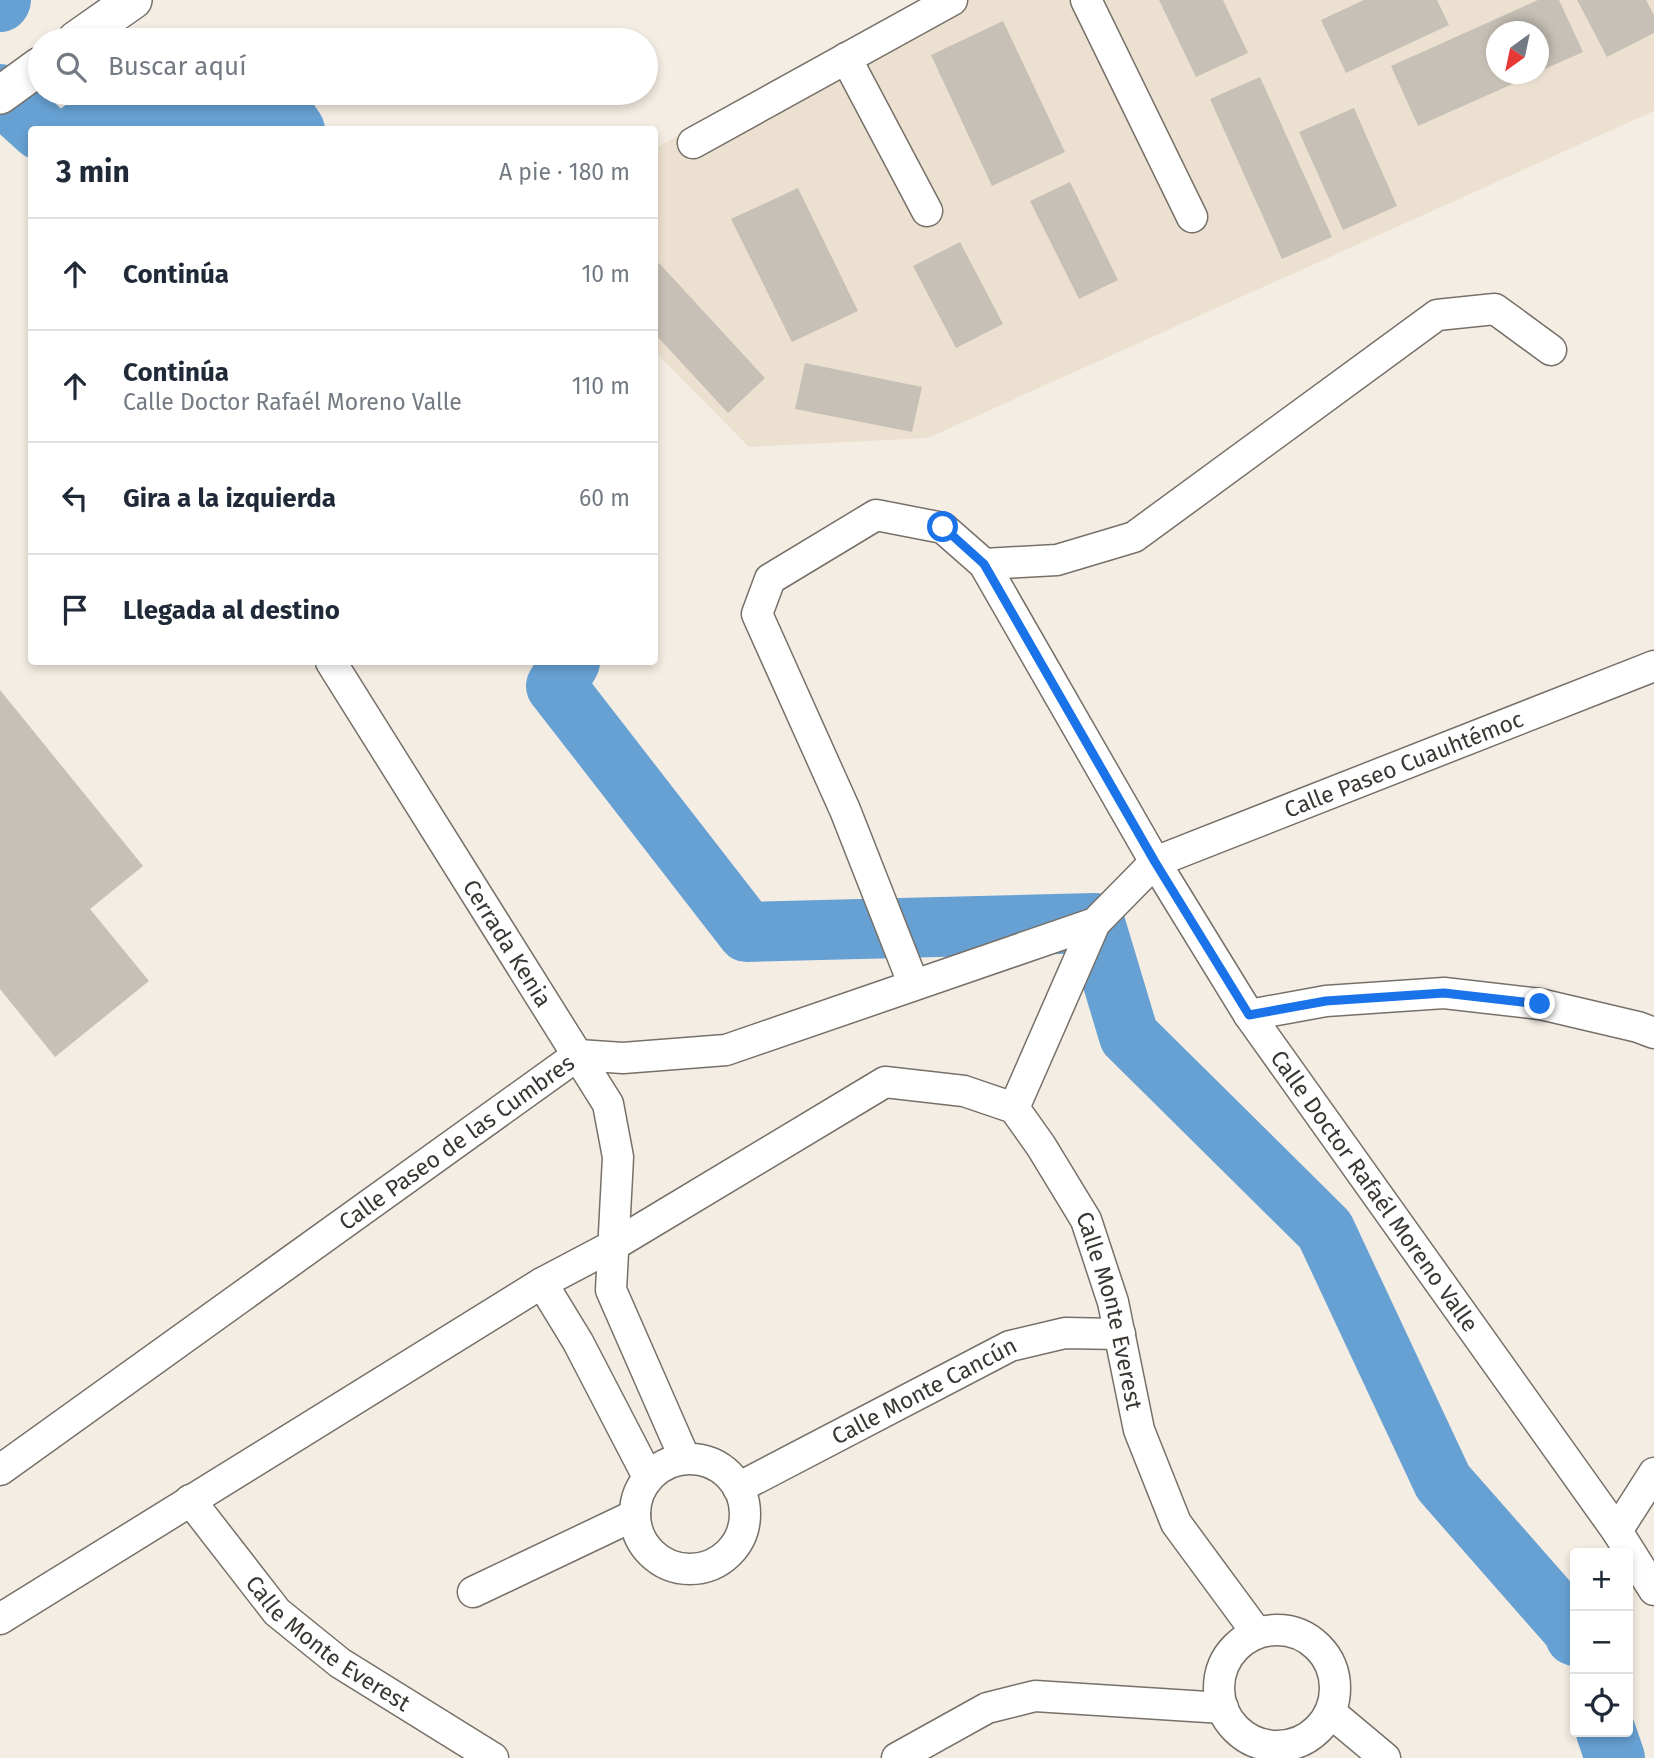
<!DOCTYPE html>
<html lang="es">
<meta charset="utf-8">
<style>
body{margin:0;font-family:"Fira Sans",sans-serif;background:#f6f6f7;color:#1f2937}
.controls{position:absolute;right:21px;bottom:21px;display:grid;overflow:hidden;border-radius:7px;box-shadow:0 4px 10px #0003}
.controls button{width:63px;height:63px;display:grid;place-items:center;padding:0;border:0;border-bottom:2px solid #e0e1e3;background:#fff;color:#1f2937;font:35px sans-serif}
.compass{position:absolute;left:1486px;top:21px;width:63px;height:63px;border-radius:50%;background:#fff;box-shadow:0 4px 10px #0003;rotate:213deg}
.stop{position:absolute;width:21px;height:21px;margin:-16px;border:5px solid #1a73e8;border-radius:50%;background:#fff}
.stop.end{background:#1a73e8;border-color:#fff;box-shadow:0 2px 7px #0008}
.list{margin:0;padding:0;list-style:none}
h2{display:flex;justify-content:space-between;align-items:center;height:91px;margin:0;padding:0 28px;font-size:30px}
h2 small{font-size:23px;font-weight:400;color:#747a83}
.list li{display:grid;grid-template-columns:46px 1fr auto;gap:21px;align-items:center;box-sizing:border-box;height:112px;padding:0 28px;border-top:2px solid #e0e1e3}
.list b{display:block;font-size:26px;white-space:nowrap}
.list p{margin:0;font-size:23px;white-space:nowrap;color:#747a83}
.list em{font-size:23px;font-style:normal;color:#747a83}
.icon{flex:none;width:38px;height:38px;fill:none;stroke:currentColor;stroke-width:2;stroke-linecap:round;stroke-linejoin:round}
.map{position:relative;flex:none;width:1654px;height:1758px;overflow:hidden}
.search{position:absolute;background:#fff;box-shadow:0 4px 10px #0003;left:28px;top:28px;width:630px;height:77px;display:flex;align-items:center;gap:18px;box-sizing:border-box;padding:0 24px;border-radius:38px;color:#747a83;font-size:26px}
.panel{position:absolute;background:#fff;box-shadow:0 4px 10px #0003;left:28px;top:126px;width:630px;height:539px;border-radius:7px}
.map>svg:first-child{display:block}
.built{fill:#ece1d1;fill-rule:evenodd}
.lines{fill:none;stroke-linecap:round;stroke-linejoin:round}
.river{stroke:#67a1d3;stroke-width:60}
.building{fill:#c6c0b6}
.minor-casing{stroke:#777068;stroke-width:33}
.tertiary-casing{stroke:#777068;stroke-width:40}
.minor{stroke:#fff;stroke-width:30}
.tertiary{stroke:#fff;stroke-width:37}
.route{stroke:#1a73e8;stroke-width:9}
.labels{text-anchor:middle;stroke-width:7;stroke-linejoin:round;paint-order:stroke}
.street-label{font-size:23px;fill:#3a3733;stroke:#fff}
</style>
<div class="map">
<svg width="1654" height="1758" viewBox="0 0 1654 1758">
<rect width="100%" height="100%" fill="#f4ede3"/>
<path class="built" d="M 920,0 L 1654,0 L 1654,111 L 928,438 L 749,447 L 655,352 L 654,149 ZM 1496,32 L 1538,32 L 1538,74 L 1496,74 Z"/>
<g class="lines">
<path class="river" d="M 0,2 L 1,0
M 0,94 L 40,130
M 82,130 L 187,115 L 286,117 L 295,130
M 570,662 L 556,686 L 747,932 L 1095,923 L 1129,1036 L 1325,1230 L 1443,1482 L 1573,1630 L 1575,1636
M 1606,1732 L 1615,1758"/>
</g>
<path class="building" d="M 1159,0 L 1223,0 L 1248,53 L 1196,77 Z
M 1364,0 L 1437,0 L 1449,25 L 1346,73 L 1321,20 Z
M 1538,0 L 1559,0 L 1583,52 L 1538,72 L 1538,32 L 1496,32 L 1496,74 L 1535,74 L 1418,126 L 1391,66 Z
M 1577,0 L 1646,0 L 1654,15 L 1654,33 L 1607,57 Z
M 1003,21 L 1065,152 L 992,186 L 931,55 Z
M 1260,77 L 1332,237 L 1282,259 L 1210,99 Z
M 1354,108 L 1397,206 L 1343,230 L 1299,132 Z
M 1070,182 L 1118,280 L 1079,299 L 1030,201 Z
M 798,188 L 858,311 L 792,342 L 731,219 Z
M 960,242 L 1003,324 L 956,348 L 913,266 Z
M 659,263 L 765,378 L 728,413 L 654,333 L 654,267 Z
M 805,363 L 922,387 L 912,432 L 795,409 Z
M 0,690 L 143,866 L 90,909 L 149,981 L 55,1057 L 0,989 Z"/>
<g class="lines">
<g class="minor-casing">
<g id="minor">
<path d="M 1086,0 L 1192,217"/>
<path d="M 846,58 L 927,211"/>
<path d="M 693,143 L 952,0"/>
<path d="M 984,564 L 1057,560 L 1134,537 L 1437,315 L 1495,309 L 1551,350"/>
<path id="s1" d="M 331,662 L 608,1104 L 618,1157 L 611,1290 L 685,1459"/>
<path id="s2" d="M 913,983 L 845,810 L 757,614 L 770,579 L 876,515 L 943,528 L 984,564 L 1155,862 L 1249,1015 L 1617,1531 L 1654,1590"/>
<path d="M 1249,1015 L 1326,1001 L 1444,993 L 1540,1004 L 1638,1027 L 1654,1033"/>
<path d="M 1014,1108 L 1095,923"/>
<path d="M 542,1283 L 578,1342 L 648,1477"/>
<circle cx="690" cy="1514" r="55"/>
<path id="s3" d="M 0,1470 L 578,1055 L 623,1058 L 726,1050 L 1095,923 L 1155,862 L 1654,666"/>
<path id="s4" d="M 738,1488 L 1010,1346 L 1065,1333 L 1120,1334"/>
<path id="s5" d="M 190,1500 L 277,1612 L 340,1663 L 493,1758"/>
<path d="M 1617,1531 L 1654,1473"/>
<path d="M 473,1592 L 635,1515"/>
<path id="s6" d="M 0,1619 L 542,1283 L 614,1245 L 885,1082 L 964,1091 L 1014,1108 L 1041,1146 L 1086,1220 L 1113,1302 L 1139,1430 L 1176,1523 L 1257,1633"/>
<circle cx="1277" cy="1688" r="58"/>
<path d="M 1330,1712 L 1385,1758"/>
<path d="M 897,1758 L 987,1708 L 1035,1696 L 1223,1708"/>
</g>
</g>
<g class="tertiary-casing">
<path id="tertiary" d="M 76,40 L 133,0
M 0,95 L 40,66"/>
</g>
<use href="#minor" class="minor"/>
<use href="#tertiary" class="tertiary"/>
</g>
<g class="lines">
<path class="route" d="M 943,527 L 984,564 L 1155,862 L 1249,1015 L 1326,1001 L 1444,993 L 1540,1004"/>
</g>
<g class="labels">
<g class="street-label">
<text dy="8" stroke="none"><textPath href="#s3" startOffset="1603">Calle Paseo Cuauhtémoc</textPath></text>
<text dy="8" stroke="none"><textPath href="#s1" startOffset="332">Cerrada Kenia</textPath></text>
<text dy="8" stroke="none"><textPath href="#s3" startOffset="562">Calle Paseo de las Cumbres</textPath></text>
<text dy="8" stroke="none"><textPath href="#s2" startOffset="1424">Calle Doctor Rafaél Moreno Valle</textPath></text>
<text dy="8" stroke="none"><textPath href="#s6" startOffset="1395">Calle Monte Everest</textPath></text>
<text dy="8" stroke="none"><textPath href="#s4" startOffset="210">Calle Monte Cancún</textPath></text>
<text dy="8" stroke="none"><textPath href="#s5" startOffset="201">Calle Monte Everest</textPath></text>
</g>
</g>
</svg>
<div class="controls">
<button>+</button>
<button>−</button>
<button><svg class="icon" aria-label="locate" viewBox="0 0 24 24"><circle cx="12" cy="12" r="6"/><path d="M12 2v4M12 18v4M2 12h4M18 12h4"/></svg></button>
</div>
<svg class="compass" viewBox="-18 -18 36 36"><path d="M0-13l5 13h-10z" fill="#e53935"/><path d="M0 13l5-13h-10z" fill="#747a83"/></svg>
<div class="stop" style="left:943px;top:527px"></div>
<div class="stop end" style="left:1540px;top:1004px"></div>
<div class="search"><svg class="icon" aria-label="search" viewBox="0 0 24 24"><circle cx="10" cy="10" r="6"/><path d="M15 15l6 6"/></svg>Buscar aquí</div>
<section class="panel">
<h2>3 min<small>A pie · 180 m</small></h2>
<ul class="list">
<li><svg class="icon" aria-label="ahead" viewBox="0 0 24 24"><path d="M12 20V5M6 11l6-6 6 6"/></svg><div><b>Continúa</b></div><em>10 m</em></li>
<li><svg class="icon" aria-label="ahead" viewBox="0 0 24 24"><path d="M12 20V5M6 11l6-6 6 6"/></svg><div><b>Continúa</b><p>Calle Doctor Rafaél Moreno Valle</p></div><em>110 m</em></li>
<li><svg class="icon" aria-label="left" viewBox="0 0 24 24"><path d="M17 20v-9H6M10 6l-5 5 5 5"/></svg><div><b>Gira a la izquierda</b></div><em>60 m</em></li>
<li><svg class="icon" aria-label="arrive" viewBox="0 0 24 24"><path d="M6 21V4h12l-3 4 3 4H6"/></svg><div><b>Llegada al destino</b></div></li>
</ul>
</section>
</div>
